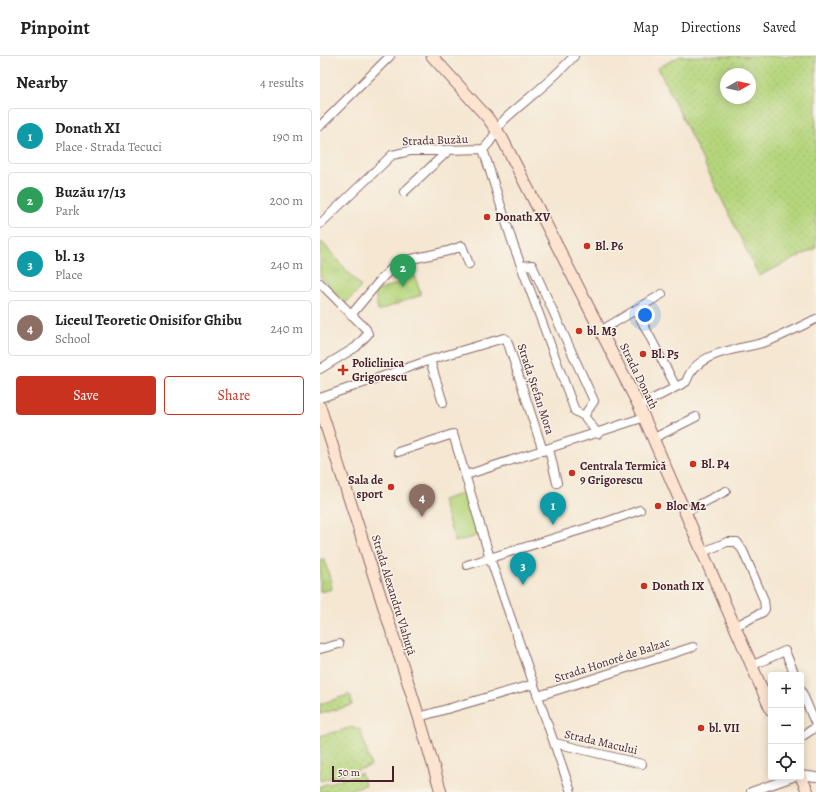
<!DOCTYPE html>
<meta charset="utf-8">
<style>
body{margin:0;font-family:Alegreya,serif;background:#f2f2f2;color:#222}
.controls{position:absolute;right:12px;bottom:12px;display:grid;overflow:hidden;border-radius:4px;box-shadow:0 2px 10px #0003}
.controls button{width:36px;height:36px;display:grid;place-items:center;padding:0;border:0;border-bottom:1px solid #e0e0e0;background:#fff;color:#222;font:20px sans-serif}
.compass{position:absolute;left:400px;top:12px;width:36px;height:36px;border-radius:50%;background:#fff;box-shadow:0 2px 10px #0003;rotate:81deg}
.scale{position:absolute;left:12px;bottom:10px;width:62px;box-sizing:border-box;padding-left:4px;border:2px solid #4a1f2b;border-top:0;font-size:11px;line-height:14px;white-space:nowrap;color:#4a1f2b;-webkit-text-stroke:3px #f7f3e8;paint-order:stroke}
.you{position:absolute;left:325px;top:259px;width:14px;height:14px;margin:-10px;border:3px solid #fff;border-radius:50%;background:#1a73e8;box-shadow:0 0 0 6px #1a73e833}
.badge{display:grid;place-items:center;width:26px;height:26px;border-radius:50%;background:#c8321e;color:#fff;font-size:13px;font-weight:700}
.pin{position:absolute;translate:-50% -33px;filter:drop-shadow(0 1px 2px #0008)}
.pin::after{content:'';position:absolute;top:21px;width:14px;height:12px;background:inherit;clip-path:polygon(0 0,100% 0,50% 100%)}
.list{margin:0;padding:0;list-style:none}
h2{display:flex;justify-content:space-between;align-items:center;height:52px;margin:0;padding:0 16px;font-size:17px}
h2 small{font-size:13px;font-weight:400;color:#767676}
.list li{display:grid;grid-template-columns:26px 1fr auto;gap:12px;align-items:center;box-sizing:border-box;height:56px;margin:0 8px 8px;padding:0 8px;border:1px solid #e0e0e0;border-radius:4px}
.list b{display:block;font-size:15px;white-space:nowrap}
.list p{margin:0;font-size:13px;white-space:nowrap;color:#767676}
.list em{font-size:13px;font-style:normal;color:#767676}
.actions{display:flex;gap:8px;padding:12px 16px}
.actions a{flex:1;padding:9px 0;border:1px solid #c8321e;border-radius:4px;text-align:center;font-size:14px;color:#c8321e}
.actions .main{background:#c8321e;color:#fff}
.icon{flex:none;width:22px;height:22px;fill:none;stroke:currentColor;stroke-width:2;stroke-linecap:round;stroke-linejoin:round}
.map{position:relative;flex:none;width:496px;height:736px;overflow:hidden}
header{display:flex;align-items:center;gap:24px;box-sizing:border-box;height:56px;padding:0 20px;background:#fff;border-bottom:1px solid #e0e0e0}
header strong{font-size:19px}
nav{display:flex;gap:22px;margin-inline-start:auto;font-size:14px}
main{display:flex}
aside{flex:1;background:#fff}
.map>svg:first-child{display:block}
.grass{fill:url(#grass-dots);stroke:#807a54;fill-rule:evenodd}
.park{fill:url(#park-tufts);stroke:#807a54}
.pitch{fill:#b6d67d;stroke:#807a54}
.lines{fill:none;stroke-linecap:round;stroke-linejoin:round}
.street-casing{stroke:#866565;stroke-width:10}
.secondary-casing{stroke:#866565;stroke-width:13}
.street{stroke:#fff;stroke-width:8}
.secondary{stroke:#fde4d1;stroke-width:11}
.poi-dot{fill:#c8321e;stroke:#f7f3e8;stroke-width:1.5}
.labels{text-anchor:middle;stroke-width:3;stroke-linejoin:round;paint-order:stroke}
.street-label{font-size:12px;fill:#4a1f2b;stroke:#f7f3e8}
.poi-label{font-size:12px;font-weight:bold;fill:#4a1f2b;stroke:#f7f3e8;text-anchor:start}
</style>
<header>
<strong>Pinpoint</strong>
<nav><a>Map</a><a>Directions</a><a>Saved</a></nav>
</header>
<main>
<aside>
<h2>Nearby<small>4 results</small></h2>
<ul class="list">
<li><span class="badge" style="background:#0f9aa8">1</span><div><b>Donath XI</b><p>Place · Strada Tecuci</p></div><em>190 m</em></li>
<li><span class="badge" style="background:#2e9e5b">2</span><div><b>Buzău 17/13</b><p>Park</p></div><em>200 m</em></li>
<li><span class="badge" style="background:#0f9aa8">3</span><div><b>bl. 13</b><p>Place</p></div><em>240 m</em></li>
<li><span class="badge" style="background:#8d6e63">4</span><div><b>Liceul Teoretic Onisifor Ghibu</b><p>School</p></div><em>240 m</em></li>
</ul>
<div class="actions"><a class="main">Save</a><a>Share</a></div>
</aside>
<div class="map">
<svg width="496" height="736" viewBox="0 0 496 736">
<defs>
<pattern id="grass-dots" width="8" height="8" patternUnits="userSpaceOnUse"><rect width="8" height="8" fill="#b6d67d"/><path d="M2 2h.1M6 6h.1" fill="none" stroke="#9eb76c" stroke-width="1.8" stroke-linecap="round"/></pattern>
<pattern id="park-tufts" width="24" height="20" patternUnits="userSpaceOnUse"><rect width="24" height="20" fill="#b6d67d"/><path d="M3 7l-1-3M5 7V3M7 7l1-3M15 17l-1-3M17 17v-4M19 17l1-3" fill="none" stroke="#9eb76c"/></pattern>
</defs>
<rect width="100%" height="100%" fill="#f7f3e8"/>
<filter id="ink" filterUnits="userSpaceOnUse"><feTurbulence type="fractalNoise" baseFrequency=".025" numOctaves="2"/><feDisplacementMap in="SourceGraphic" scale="8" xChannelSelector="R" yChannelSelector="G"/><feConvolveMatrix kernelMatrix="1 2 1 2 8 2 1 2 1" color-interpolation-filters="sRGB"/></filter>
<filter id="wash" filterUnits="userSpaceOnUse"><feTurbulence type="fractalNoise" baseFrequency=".012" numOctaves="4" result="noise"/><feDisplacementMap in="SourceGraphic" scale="16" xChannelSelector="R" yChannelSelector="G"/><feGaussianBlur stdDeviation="0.9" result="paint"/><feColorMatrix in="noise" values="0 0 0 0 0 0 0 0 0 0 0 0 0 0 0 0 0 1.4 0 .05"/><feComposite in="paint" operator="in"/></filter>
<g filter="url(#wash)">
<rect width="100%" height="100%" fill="#f5e7d1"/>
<path class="grass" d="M 360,0 L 496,0 L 496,192 L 439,220 L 338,12 ZM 406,18 L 430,18 L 430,42 L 406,42 Z
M 28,639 L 31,640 L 32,649 L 0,658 L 0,648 Z
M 33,671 L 40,673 L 51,710 L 0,725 L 0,680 Z
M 41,717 L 45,729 L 22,736 L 0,736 L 0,730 Z"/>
<path class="park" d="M 2,186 L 41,231 L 25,248 L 0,220 L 0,188 Z
M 94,217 L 101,239 L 58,255 L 55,236 L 81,226 L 81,220 Z
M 4,503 L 11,526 L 12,533 L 0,536 L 0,504 Z"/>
<path class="pitch" d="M 147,436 L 160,479 L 135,486 L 122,444 Z"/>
</g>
<g filter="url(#ink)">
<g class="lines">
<g class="street-casing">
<path id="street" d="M 0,70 L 70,0
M 163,93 L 193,188 L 255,355 L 264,360 L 278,378
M 84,136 L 129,94
M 0,168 L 72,99 L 90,95 L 163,93 C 173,86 176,72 185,63 C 208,42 233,24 254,0
M 201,210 L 212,209 L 274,345 L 264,360
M 0,227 L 46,273 L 48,278 L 36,291 L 0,313
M 316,254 L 356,331
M 31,259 L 62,222 L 78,206 L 128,195 L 142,190 L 149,208
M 282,274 L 342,238
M 110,304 L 123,347
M 0,342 L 110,304 L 184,282 L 187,284 L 223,395
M 319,350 L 366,326 C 377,292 423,295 451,284 C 466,278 481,270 496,263
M 334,382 L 376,361
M 229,393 L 237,427
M 78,396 L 133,378 L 170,502 L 251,736
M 146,419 L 325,361
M 367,455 L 406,435
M 383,496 L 407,486 L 417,486 L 423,495 L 444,544 L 445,553 L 443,556 L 414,571
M 147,509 L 280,468 L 320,454
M 0,593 L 19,588
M 431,610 L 465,595 L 475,619
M 481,634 L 496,669
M 218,640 L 373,591
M 99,661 L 214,628
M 481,681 L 496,671
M 235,687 L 322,708
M 481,719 L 496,721
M 431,736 L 473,721"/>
</g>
<g class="secondary-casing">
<path id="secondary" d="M 112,0 L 167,61 L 182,82 L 319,350 L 451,654
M 0,351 L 99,661 L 121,736
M 481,721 L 488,736"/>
</g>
<use href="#street" class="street"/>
<use href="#secondary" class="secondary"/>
</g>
</g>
<g class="poi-dot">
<circle cx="167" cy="161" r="4"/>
<circle cx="267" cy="190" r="4"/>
<circle cx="259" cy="275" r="4"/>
<circle cx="323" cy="298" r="4"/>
<path d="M21 308h4v4h4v4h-4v4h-4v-4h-4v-4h4z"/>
<circle cx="373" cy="408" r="4"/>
<circle cx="252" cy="417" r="4"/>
<circle cx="71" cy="431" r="4"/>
<circle cx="338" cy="450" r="4"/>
<circle cx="324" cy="530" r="4"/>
<circle cx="381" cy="672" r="4"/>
</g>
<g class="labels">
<g class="street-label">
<text transform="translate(115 84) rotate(-2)" y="4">Strada Buzău</text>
<text transform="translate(319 320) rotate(64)" y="4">Strada Donath</text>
<text transform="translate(216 333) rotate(72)" y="4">Strada Ștefan Mora</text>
<text transform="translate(74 539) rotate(73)" y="4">Strada Alexandru Vlahuță</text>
<text transform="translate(292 604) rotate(-18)" y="4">Strada Honoré de Balzac</text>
<text transform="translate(281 686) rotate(13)" y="4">Strada Macului</text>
</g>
<g class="poi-label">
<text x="175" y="165">Donath XV</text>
<text x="275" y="194">Bl. P6</text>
<text x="267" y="279">bl. M3</text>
<text x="331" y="302">Bl. P5</text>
<text x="32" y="311">Policlinica<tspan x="32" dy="14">Grigorescu</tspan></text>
<text x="381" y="412">Bl. P4</text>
<text x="260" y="414">Centrala Termică<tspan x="260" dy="14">9 Grigorescu</tspan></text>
<text x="63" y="428" text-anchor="end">Sala de<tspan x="63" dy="14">sport</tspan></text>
<text x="346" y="454">Bloc M2</text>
<text x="332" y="534">Donath IX</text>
<text x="389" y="676">bl. VII</text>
</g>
</g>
</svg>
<div class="controls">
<button>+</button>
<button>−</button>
<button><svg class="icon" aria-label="locate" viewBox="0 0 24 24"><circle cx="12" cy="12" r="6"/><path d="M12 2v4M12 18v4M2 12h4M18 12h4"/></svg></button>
</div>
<svg class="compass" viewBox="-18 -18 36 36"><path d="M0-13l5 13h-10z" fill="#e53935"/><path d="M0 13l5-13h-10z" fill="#767676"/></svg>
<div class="scale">50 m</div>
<div class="you"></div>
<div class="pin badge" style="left:233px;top:469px;background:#0f9aa8">1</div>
<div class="pin badge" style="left:83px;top:231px;background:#2e9e5b">2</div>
<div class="pin badge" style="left:203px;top:529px;background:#0f9aa8">3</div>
<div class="pin badge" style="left:102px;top:461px;background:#8d6e63">4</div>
</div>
</main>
